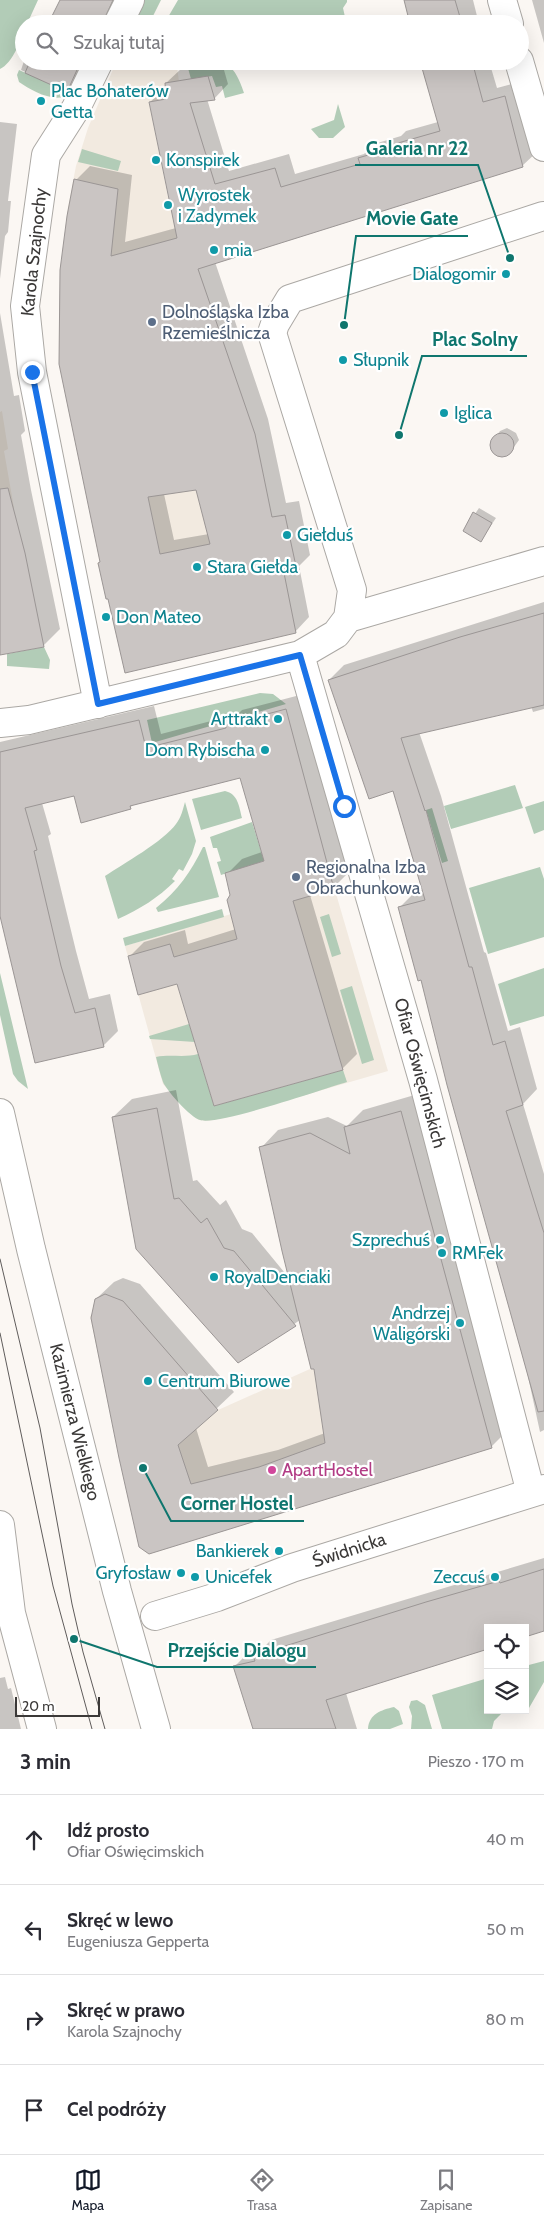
<!DOCTYPE html>
<html lang="pl">
<meta charset="utf-8">
<style>
body{margin:0;font-family:Cabin,sans-serif;background:#f2f2f3;color:#2b2b33}
.controls{position:absolute;right:15px;bottom:15px;display:grid;overflow:hidden;border-radius:0px;box-shadow:0 5px 20px #0002}
.controls button{width:45px;height:45px;display:grid;place-items:center;padding:0;border:0;border-bottom:1px solid #e1e1e2;background:#fff;color:#2b2b33;font:25px sans-serif}
.scale{position:absolute;left:15px;bottom:12px;width:85px;box-sizing:border-box;padding-left:5px;border:2px solid #3b3938;border-top:0;font-size:14px;line-height:18px;white-space:nowrap;color:#3b3938;-webkit-text-stroke:4px #fff;paint-order:stroke}
.stop{position:absolute;width:15px;height:15px;margin:-11px;border:4px solid #1a73e8;border-radius:50%;background:#fff}
.stop.end{background:#1a73e8;border-color:#fff;box-shadow:0 1px 5px #0008}
.list{margin:0;padding:0;list-style:none}
h2{display:flex;justify-content:space-between;align-items:center;height:65px;margin:0;padding:0 20px;font-size:21px}
h2 small{font-size:16px;font-weight:400;color:#7c7c81}
.list li{display:grid;grid-template-columns:32px 1fr auto;gap:15px;align-items:center;box-sizing:border-box;height:90px;padding:0 20px;border-top:1px solid #e1e1e2}
.list b{display:block;font-size:19px;white-space:nowrap}
.list p{margin:0;font-size:16px;white-space:nowrap;color:#7c7c81}
.list em{font-size:16px;font-style:normal;color:#7c7c81}
.icon{flex:none;width:28px;height:28px;fill:none;stroke:currentColor;stroke-width:2;stroke-linecap:round;stroke-linejoin:round}
.map{position:relative;flex:none;width:544px;height:1729px;overflow:hidden}
.search{position:absolute;background:#fff;box-shadow:0 5px 20px #0002;left:15px;right:15px;top:15px;height:55px;display:flex;align-items:center;gap:12px;box-sizing:border-box;padding:0 18px;border-radius:28px;color:#7c7c81;font-size:19px}
.sheet{height:425px;background:#fff}
nav{display:flex;justify-content:space-around;align-items:center;box-sizing:border-box;height:70px;border-top:1px solid #e1e1e2;background:#fff;font-size:14px;color:#7c7c81}
nav a{display:grid;justify-items:center;gap:2px}
nav .on{color:#111827}
.map>svg:first-child{display:block}
.built{fill:#f2eae0}
.green{fill:#b2ccb7}
.shadow{fill:#0003;fill-rule:evenodd}
.building{fill:#cac5c3;stroke:#9b9695;fill-rule:evenodd}
.lines{fill:none;stroke-linecap:round;stroke-linejoin:round}
.street-casing{stroke:#aba8a4;stroke-width:30}
.secondary-casing{stroke:#aba8a4;stroke-width:30}
.street{stroke:#fff;stroke-width:28}
.secondary{stroke:#fff;stroke-width:28}
.tram{stroke:#5f5c5b;stroke-width:1}
.route{stroke:#1a73e8;stroke-width:6}
.culture-dot{fill:#0f9aa8;stroke:#fff;stroke-width:2}
.service-dot{fill:#5c6f8a;stroke:#fff;stroke-width:2}
.hotel-dot{fill:#d1479c;stroke:#fff;stroke-width:2}
.labels{text-anchor:middle;stroke-width:4.5;stroke-linejoin:round;paint-order:stroke}
.culture-label{font-size:18px;fill:#0d838f;stroke:#fff;text-anchor:start}
.street-label{font-size:18px;fill:#3b3938;stroke:#fff}
.service-label{font-size:18px;fill:#4e5e75;stroke:#fff;text-anchor:start}
.hotel-label{font-size:18px;fill:#b23c85;stroke:#fff;text-anchor:start}
.leader{fill:none;stroke:#0f766e;stroke-width:2}
.callout-dot{fill:#0f766e;stroke:#fff;stroke-width:2}
.callout-label{font-size:19px;text-anchor:middle;font-weight:bold;fill:#0f766e;stroke:#fff;stroke-width:4.5;stroke-linejoin:round;paint-order:stroke}
</style>
<div class="map">
<svg width="544" height="1729" viewBox="0 0 544 1729">
<rect width="100%" height="100%" fill="#fbf7f3"/>
<path class="built" d="M 144,61 L 176,61 L 179,81 L 165,83 L 166,99 L 149,102 L 169,202 L 198,268 L 216,323 L 272,517 L 285,515 L 297,571 L 284,574 L 295,633 L 125,673 L 109,599 L 106,599 L 102,572 L 100,572 L 97,563 L 100,562 L 59,364 L 60,288 L 68,207 L 76,166 L 88,128 L 114,67 Z
M 2,411 L 8,449 L 4,451 L 14,508 L 0,511 L 0,412 Z
M 322,846 L 388,1071 L 232,1116 L 208,1121 L 199,1120 L 185,1109 L 163,1084 L 125,946 L 231,914 L 227,900 L 232,892 Z
M 105,1294 L 117,1303 L 122,1300 L 218,1410 L 310,1369 L 467,1359 L 492,1448 L 149,1554 L 139,1547 L 90,1316 L 95,1314 L 93,1310 L 95,1299 Z"/>
<path class="green" d="M 0,0 L 38,0 L 27,24 L 24,24 C 24,37 12,64 0,69 Z
M 140,0 L 161,0 L 149,24 L 139,24 L 131,20 Z
M 178,0 L 347,0 L 347,2 L 343,8 L 345,17 L 323,24 L 164,24 Z
M 186,61 C 221,61 232,56 244,93 L 225,98 L 222,86 L 216,87 L 212,76 L 191,79 Z
M 19,70 L 70,93 C 57,105 32,91 19,82 L 17,75 Z
M 338,104 L 345,127 L 333,138 L 319,138 L 311,129 L 334,120 Z
M 82,149 L 121,161 L 118,171 L 78,162 Z
M 44,647 L 50,660 L 49,669 L 7,666 L 7,654 Z
M 260,693 L 273,694 L 286,704 L 152,743 L 147,720 Z
M 515,785 L 523,808 L 451,829 L 444,806 Z
M 225,791 C 238,794 239,806 242,818 L 201,830 L 192,799 Z
M 544,801 L 544,830 L 534,834 L 525,807 Z
M 185,802 L 196,841 L 192,854 L 183,871 L 179,869 L 172,879 L 175,881 C 158,898 140,909 118,919 L 105,876 C 123,864 164,841 176,824 C 181,818 183,809 185,802 Z
M 432,808 L 448,861 L 442,863 L 426,810 Z
M 252,822 L 264,861 L 221,875 L 217,862 L 221,861 L 217,848 L 213,848 L 210,837 Z
M 203,847 L 205,847 L 219,897 L 158,912 L 156,908 C 178,890 191,872 203,847 Z
M 540,867 L 544,879 L 544,937 L 488,954 L 469,888 Z
M 222,909 L 224,917 L 125,946 L 123,938 Z
M 329,914 L 341,954 L 332,957 L 320,917 Z
M 544,968 L 544,1016 L 510,1026 L 498,984 Z
M 0,973 L 28,1089 L 18,1081 L 13,1074 L 0,1015 Z
M 352,986 L 374,1060 L 362,1064 L 340,990 Z
M 189,1024 L 195,1042 L 150,1039 L 149,1036 Z
M 198,1054 L 214,1106 L 343,1070 L 347,1082 C 323,1089 217,1126 200,1120 C 190,1117 167,1091 163,1082 C 160,1074 158,1065 156,1057 C 170,1054 185,1058 198,1054 Z
M 544,1661 L 544,1682 L 529,1708 L 525,1708 L 525,1666 Z
M 488,1678 L 488,1710 L 505,1710 L 494,1721 L 492,1729 L 442,1729 L 432,1695 Z
M 417,1700 L 425,1705 L 432,1729 L 411,1729 L 412,1716 L 409,1707 L 411,1701 Z
M 394,1707 L 399,1711 L 403,1724 L 390,1729 L 368,1729 C 369,1714 381,1710 394,1707 Z"/>
<path class="shadow" d="M 61,0 L 120,0 L 108,24 L 45,24 L 52,18 Z
M 405,0 L 473,0 L 479,24 L 411,24 Z
M 532,0 L 544,0 L 544,43 Z
M 24,61 L 88,61 L 81,76 L 66,90 L 21,70 Z
M 422,61 L 489,61 L 497,88 L 519,82 L 537,152 L 522,166 L 215,262 L 268,419 L 286,503 L 299,501 L 310,555 L 299,566 L 309,617 L 295,632 L 102,561 L 76,180 L 90,166 L 132,175 L 125,242 L 176,228 L 150,102 L 166,88 L 166,83 L 181,69 L 222,63 L 228,84 L 214,99 L 207,99 L 229,171 L 289,154 L 295,174 L 364,154 L 374,144 L 401,136 L 406,131 L 438,122 ZM 197,488 L 209,534 L 174,540 L 164,494 Z
M 0,122 L 17,124 L 8,201 L 11,201 L 8,232 L 5,236 L 0,279 Z
M 0,313 L 14,396 L 19,395 L 25,431 L 21,435 L 31,490 L 60,629 L 43,646 L 0,653 Z
M 507,428 L 516,433 L 519,440 L 509,454 L 500,456 L 493,452 L 490,444 L 500,431 Z
M 479,508 L 496,518 L 481,540 L 464,530 Z
M 544,602 L 544,709 L 533,712 L 531,706 L 419,732 L 441,796 L 484,952 L 486,953 L 508,1031 L 520,1027 L 537,1089 L 523,1104 L 544,1174 L 544,1430 L 540,1432 L 527,1372 L 422,978 L 400,907 L 415,892 L 423,890 L 393,790 L 329,680 L 344,665 Z
M 300,695 L 348,873 L 333,888 L 310,895 L 357,1054 L 342,1069 L 129,957 L 144,942 L 185,930 L 188,944 L 236,929 L 227,874 L 242,859 L 262,852 L 241,776 L 133,804 L 130,808 L 75,794 L 42,803 L 51,834 L 48,836 L 76,951 L 89,999 L 110,994 L 118,1031 L 103,1046 L 36,1061 L 0,909 L 0,742 L 154,706 L 161,734 L 238,714 L 242,710 Z
M 176,1090 L 193,1181 L 197,1180 L 220,1205 L 226,1200 L 242,1229 L 252,1233 L 289,1278 L 261,1148 L 278,1130 L 328,1117 L 347,1126 L 363,1110 L 418,1094 L 509,1429 L 491,1447 L 149,1553 L 96,1299 L 114,1282 L 123,1278 L 140,1284 L 234,1392 L 196,1428 L 208,1467 L 278,1450 L 325,1433 L 315,1367 L 300,1320 L 239,1362 L 113,1117 L 132,1099 Z
M 544,1558 L 544,1630 L 488,1628 L 346,1693 L 357,1729 L 255,1729 L 235,1666 L 251,1650 L 265,1646 L 271,1640 Z
M 5,1677 L 8,1689 L 11,1688 L 21,1729 L 0,1729 L 0,1678 Z"/>
<path class="building" d="M 60,0 L 113,0 L 102,24 L 48,24 Z
M 404,0 L 455,0 L 462,24 L 410,24 Z
M 30,61 L 81,61 L 67,92 L 25,73 Z
M 420,61 L 472,61 L 483,102 L 505,96 L 523,167 L 198,269 L 255,434 L 272,517 L 285,515 L 297,571 L 284,573 L 296,633 L 125,673 L 108,599 L 106,599 L 98,563 L 100,562 L 59,364 L 60,270 L 67,216 L 74,179 L 118,189 L 111,256 L 177,238 L 149,102 L 166,99 L 165,83 L 208,76 L 215,100 L 190,103 L 215,184 L 275,168 L 281,187 L 360,164 L 358,158 L 392,148 L 391,145 L 440,131 ZM 196,490 L 210,544 L 160,554 L 148,497 Z
M490 445a12 12 0 1 1 24 0a12 12 0 1 1-24 0Z
M 8,488 L 25,553 L 44,647 L 0,655 L 0,489 Z
M 473,512 L 492,523 L 481,542 L 463,531 Z
M 544,613 L 544,705 L 401,738 L 425,811 L 426,810 L 469,967 L 472,967 L 493,1045 L 505,1041 L 523,1105 L 506,1111 L 544,1233 L 544,1411 L 538,1412 L 447,1085 L 421,980 L 418,981 L 398,907 L 425,900 L 393,791 L 369,799 L 328,680 L 460,637 Z
M 286,709 L 334,889 L 293,901 L 343,1070 L 214,1106 L 177,984 L 138,995 L 128,956 L 170,944 L 174,957 L 237,939 L 227,900 L 230,895 L 225,873 L 264,861 L 240,778 L 130,806 L 131,809 L 81,823 L 74,796 L 25,808 L 37,850 L 34,851 L 61,966 L 75,1013 L 95,1008 L 104,1047 L 35,1063 L 0,916 L 0,752 L 139,720 L 146,748 L 226,728 L 226,725 Z
M 157,1108 L 174,1199 L 179,1198 L 201,1223 L 207,1218 L 224,1248 L 234,1251 L 296,1326 L 238,1363 L 136,1249 L 112,1117 Z
M 401,1111 L 492,1448 L 149,1554 L 139,1547 L 119,1458 L 91,1318 L 95,1299 L 105,1294 L 123,1301 L 218,1410 L 178,1445 L 191,1484 L 259,1467 L 325,1443 L 314,1369 L 311,1369 L 282,1251 L 259,1147 L 310,1133 L 350,1154 L 344,1127 Z
M 544,1569 L 544,1631 L 525,1637 L 525,1628 L 488,1628 L 488,1649 L 326,1700 L 336,1729 L 253,1729 L 233,1666 L 255,1661 L 253,1656 L 426,1602 L 499,1581 L 500,1583 Z"/>
<g class="lines">
<g class="street-casing">
<path id="street" d="M 502,0 L 509,24
M 118,24 L 130,0
M 519,61 L 544,147
M 348,618 L 352,590 L 272,333 L 275,324 L 290,299 L 543,216
M 348,618 L 544,561
M 300,655 L 423,1080 L 531,1493
M 98,704 L 32,372 L 25,306 L 46,155 L 76,108 L 99,61
M 0,723 L 29,720 L 300,655 L 336,634 L 348,618
M 155,1616 L 217,1597 L 292,1568 L 544,1489"/>
</g>
<g class="secondary-casing">
<path id="secondary" d="M 0,1113 L 31,1249 L 117,1591 L 156,1729
M 0,1525 L 11,1613 L 42,1729"/>
</g>
<use href="#street" class="street"/>
<use href="#secondary" class="secondary"/>
<path class="tram" d="M 0,1259 L 40,1428 L 72,1604 L 83,1652 L 105,1729
M 0,1333 L 53,1586 L 92,1729"/>
</g>
<g class="lines">
<path class="route" d="M 32,372 L 98,704 L 300,655 L 344,806"/>
</g>
<g class="culture-dot">
<circle cx="41" cy="101" r="5"/>
<circle cx="156" cy="160" r="5"/>
<circle cx="168" cy="205" r="5"/>
<circle cx="214" cy="250" r="5"/>
<circle cx="506" cy="274" r="5"/>
<circle cx="343" cy="360" r="5"/>
<circle cx="444" cy="413" r="5"/>
<circle cx="287" cy="535" r="5"/>
<circle cx="197" cy="567" r="5"/>
<circle cx="106" cy="617" r="5"/>
<circle cx="278" cy="719" r="5"/>
<circle cx="265" cy="750" r="5"/>
<circle cx="440" cy="1240" r="5"/>
<circle cx="442" cy="1253" r="5"/>
<circle cx="214" cy="1277" r="5"/>
<circle cx="460" cy="1323" r="5"/>
<circle cx="148" cy="1381" r="5"/>
<circle cx="279" cy="1551" r="5"/>
<circle cx="181" cy="1573" r="5"/>
<circle cx="195" cy="1577" r="5"/>
<circle cx="495" cy="1577" r="5"/>
</g>
<g class="service-dot">
<circle cx="152" cy="322" r="5"/>
<circle cx="296" cy="877" r="5"/>
</g>
<circle class="hotel-dot" cx="272" cy="1470" r="5"/>
<g class="labels">
<g class="culture-label">
<text x="51" y="97">Plac Bohaterów<tspan x="51" dy="21">Getta</tspan></text>
<text x="166" y="166">Konspirek</text>
<text x="178" y="201">Wyrostek<tspan x="178" dy="21">i Zadymek</tspan></text>
<text x="224" y="256">mia</text>
<text x="496" y="280" text-anchor="end">Dialogomir</text>
<text x="353" y="366">Słupnik</text>
<text x="454" y="419">Iglica</text>
<text x="297" y="541">Giełduś</text>
<text x="207" y="573">Stara Giełda</text>
<text x="116" y="623">Don Mateo</text>
<text x="268" y="725" text-anchor="end">Arttrakt</text>
<text x="255" y="756" text-anchor="end">Dom Rybischa</text>
<text x="430" y="1246" text-anchor="end">Szprechuś</text>
<text x="452" y="1259">RMFek</text>
<text x="224" y="1283">RoyalDenciaki</text>
<text x="450" y="1319" text-anchor="end">Andrzej<tspan x="450" dy="21">Waligórski</tspan></text>
<text x="158" y="1387">Centrum Biurowe</text>
<text x="269" y="1557" text-anchor="end">Bankierek</text>
<text x="171" y="1579" text-anchor="end">Gryfosław</text>
<text x="205" y="1583">Unicefek</text>
<text x="485" y="1583" text-anchor="end">Zeccuś</text>
</g>
<g class="street-label">
<text transform="translate(34 252) rotate(-84)" y="6">Karola Szajnochy</text>
<text transform="translate(420 1073) rotate(75)" y="6">Ofiar Oświęcimskich</text>
<text transform="translate(75 1422) rotate(76)" y="6">Kazimierza Wielkiego</text>
<text transform="translate(349 1550) rotate(-18)" y="6">Świdnicka</text>
</g>
<g class="service-label">
<text x="162" y="318">Dolnośląska Izba<tspan x="162" dy="21">Rzemieślnicza</tspan></text>
<text x="306" y="873">Regionalna Izba<tspan x="306" dy="21">Obrachunkowa</tspan></text>
</g>
<g class="hotel-label">
<text x="282" y="1476">ApartHostel</text>
</g>
</g>
<path class="leader" d="M510 258L478 165H355M344 325L356 236H468M399 435L422 356H527M143 1468L171 1521H304M74 1639L157 1667H316"/>
<g class="callout-dot">
<circle cx="510" cy="258" r="5"/>
<circle cx="344" cy="325" r="5"/>
<circle cx="399" cy="435" r="5"/>
<circle cx="143" cy="1468" r="5"/>
<circle cx="74" cy="1639" r="5"/>
</g>
<g class="callout-label">
<text x="417" y="155">Galeria nr 22</text>
<text x="412" y="225">Movie Gate</text>
<text x="475" y="346">Plac Solny</text>
<text x="237" y="1510">Corner Hostel</text>
<text x="237" y="1657">Przejście Dialogu</text>
</g>
</svg>
<div class="controls">
<button><svg class="icon" aria-label="locate" viewBox="0 0 24 24"><circle cx="12" cy="12" r="6"/><path d="M12 2v4M12 18v4M2 12h4M18 12h4"/></svg></button>
<button><svg class="icon" aria-label="layers" viewBox="0 0 24 24"><path d="M12 4l9 5-9 5-9-5zM3 14l9 5 9-5"/></svg></button>
</div>
<div class="scale">20 m</div>
<div class="stop" style="left:344px;top:806px"></div>
<div class="stop end" style="left:32px;top:372px"></div>
<div class="search"><svg class="icon" aria-label="search" viewBox="0 0 24 24"><circle cx="10" cy="10" r="6"/><path d="M15 15l6 6"/></svg>Szukaj tutaj</div>
</div>
<section class="sheet">
<h2>3 min<small>Pieszo · 170 m</small></h2>
<ul class="list">
<li><svg class="icon" aria-label="ahead" viewBox="0 0 24 24"><path d="M12 20V5M6 11l6-6 6 6"/></svg><div><b>Idź prosto</b><p>Ofiar Oświęcimskich</p></div><em>40 m</em></li>
<li><svg class="icon" aria-label="left" viewBox="0 0 24 24"><path d="M17 20v-9H6M10 6l-5 5 5 5"/></svg><div><b>Skręć w lewo</b><p>Eugeniusza Gepperta</p></div><em>50 m</em></li>
<li><svg class="icon" aria-label="right" viewBox="0 0 24 24"><path d="M7 20v-9h11M14 6l5 5-5 5"/></svg><div><b>Skręć w prawo</b><p>Karola Szajnochy</p></div><em>80 m</em></li>
<li><svg class="icon" aria-label="arrive" viewBox="0 0 24 24"><path d="M6 21V4h12l-3 4 3 4H6"/></svg><div><b>Cel podróży</b></div></li>
</ul>
</section>
<nav>
<a class="on"><svg class="icon" aria-label="map" viewBox="0 0 24 24"><path d="M3 6l6-2 6 2 6-2v14l-6 2-6-2-6 2zM9 4v14M15 6v14"/></svg>Mapa</a>
<a><svg class="icon" aria-label="directions" viewBox="0 0 24 24"><path d="M12 3l9 9-9 9-9-9zM9 14v-3h6M13 9l2 2-2 2"/></svg>Trasa</a>
<a><svg class="icon" aria-label="saved" viewBox="0 0 24 24"><path d="M7 4h10v16l-5-4-5 4z"/></svg>Zapisane</a>
</nav>
